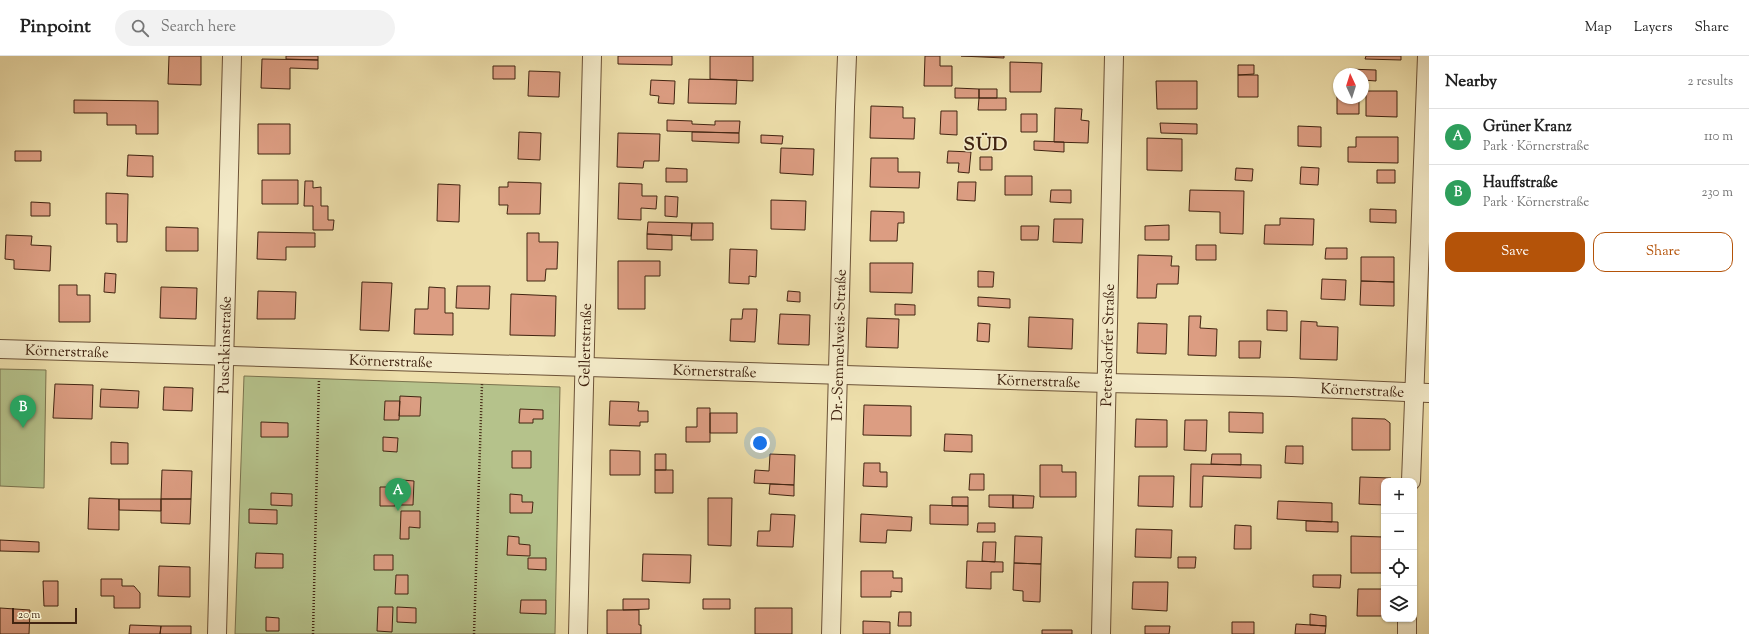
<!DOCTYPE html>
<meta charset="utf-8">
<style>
body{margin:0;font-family:"Sorts Mill Goudy",serif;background:#f2f2f2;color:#222}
.controls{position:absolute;right:12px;bottom:12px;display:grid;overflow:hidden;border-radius:8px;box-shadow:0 1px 3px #0004}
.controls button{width:36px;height:36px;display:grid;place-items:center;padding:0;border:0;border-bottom:1px solid #e0e0e0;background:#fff;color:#222;font:20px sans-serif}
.compass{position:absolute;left:1333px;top:12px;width:36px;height:36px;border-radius:50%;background:#fff;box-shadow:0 1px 3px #0004;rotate:356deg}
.scale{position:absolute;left:12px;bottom:10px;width:65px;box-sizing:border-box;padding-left:4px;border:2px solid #412411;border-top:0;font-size:11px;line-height:14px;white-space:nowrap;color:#412411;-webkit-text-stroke:3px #f3eac8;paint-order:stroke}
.you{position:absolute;left:760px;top:387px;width:14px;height:14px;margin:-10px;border:3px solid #fff;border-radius:50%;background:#1a73e8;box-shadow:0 0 0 6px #1a73e833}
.badge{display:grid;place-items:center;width:26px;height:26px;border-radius:50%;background:#b45309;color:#fff;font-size:13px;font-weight:700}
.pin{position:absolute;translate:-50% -33px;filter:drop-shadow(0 1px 2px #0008)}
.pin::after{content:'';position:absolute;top:21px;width:14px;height:12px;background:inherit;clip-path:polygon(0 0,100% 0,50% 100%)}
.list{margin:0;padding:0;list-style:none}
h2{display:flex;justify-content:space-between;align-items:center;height:52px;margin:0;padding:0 16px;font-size:17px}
h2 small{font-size:13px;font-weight:400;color:#767676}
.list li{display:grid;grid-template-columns:26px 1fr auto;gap:12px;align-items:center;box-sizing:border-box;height:56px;padding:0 16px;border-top:1px solid #e0e0e0}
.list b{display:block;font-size:15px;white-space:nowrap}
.list p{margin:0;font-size:13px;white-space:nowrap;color:#767676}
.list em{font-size:13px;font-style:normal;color:#767676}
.actions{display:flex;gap:8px;padding:12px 16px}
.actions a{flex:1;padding:9px 0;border:1px solid #b45309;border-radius:12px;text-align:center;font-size:14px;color:#b45309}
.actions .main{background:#b45309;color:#fff}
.icon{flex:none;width:22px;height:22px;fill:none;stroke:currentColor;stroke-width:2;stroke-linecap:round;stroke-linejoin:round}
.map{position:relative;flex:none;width:1429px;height:578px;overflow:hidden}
header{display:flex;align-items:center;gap:24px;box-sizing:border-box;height:56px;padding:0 20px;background:#fff;border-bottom:1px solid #e0e0e0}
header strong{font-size:19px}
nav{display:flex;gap:22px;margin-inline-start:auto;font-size:14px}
.search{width:280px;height:36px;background:#f2f2f2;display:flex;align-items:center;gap:10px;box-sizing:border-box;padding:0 14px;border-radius:22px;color:#767676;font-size:15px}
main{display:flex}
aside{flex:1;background:#fff}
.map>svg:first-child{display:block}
.green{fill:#b5c28b;stroke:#7b734e}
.building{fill:#dc9d82;stroke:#412411}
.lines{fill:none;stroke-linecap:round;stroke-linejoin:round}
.minor-casing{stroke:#6c5237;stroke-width:20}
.path{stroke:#412411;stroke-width:2.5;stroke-dasharray:1 2;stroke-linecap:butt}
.minor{stroke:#f3eac8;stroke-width:18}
.labels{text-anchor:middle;stroke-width:3;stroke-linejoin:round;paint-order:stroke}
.street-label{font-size:15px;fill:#412411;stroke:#f3eac8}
.district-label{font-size:19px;font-weight:bold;letter-spacing:1px;fill:#412411;stroke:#f3eac8}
</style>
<header>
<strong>Pinpoint</strong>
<div class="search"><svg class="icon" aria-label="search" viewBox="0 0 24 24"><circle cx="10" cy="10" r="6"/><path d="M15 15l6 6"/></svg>Search here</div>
<nav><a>Map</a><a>Layers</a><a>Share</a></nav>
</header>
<main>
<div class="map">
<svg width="1429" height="578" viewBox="0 0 1429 578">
<rect width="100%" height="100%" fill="#eddeaa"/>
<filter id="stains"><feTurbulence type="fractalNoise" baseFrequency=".005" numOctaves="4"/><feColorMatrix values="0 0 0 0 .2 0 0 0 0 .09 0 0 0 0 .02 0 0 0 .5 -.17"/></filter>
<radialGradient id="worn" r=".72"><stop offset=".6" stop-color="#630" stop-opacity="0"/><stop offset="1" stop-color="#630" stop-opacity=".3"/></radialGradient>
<path class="green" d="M 0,313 L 46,314 L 44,432 L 0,430 Z
M 244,320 L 560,331 L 555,578 L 235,578 Z"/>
<path class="building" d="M 169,0 L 201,0 L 201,29 L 168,28 Z
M 286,0 L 318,0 L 318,4 L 286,3 Z
M 618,0 L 672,0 L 672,9 L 618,8 Z
M 710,0 L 753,0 L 753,25 L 710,23 Z
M 925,0 L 940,0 L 940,10 L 952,10 L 952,30 L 924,30 Z
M 961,0 L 1004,0 L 1004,2 Z
M 1366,0 L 1401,0 L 1401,4 L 1365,3 Z
M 262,3 L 318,4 L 318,13 L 290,12 L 290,33 L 261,32 Z
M 1010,6 L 1042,7 L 1041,36 L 1010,36 Z
M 1238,9 L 1254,9 L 1254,18 L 1238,19 Z
M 493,10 L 515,10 L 515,23 L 493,23 Z
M 1348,13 L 1376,14 L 1376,25 L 1363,24 L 1363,18 L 1348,18 Z
M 529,15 L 560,16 L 559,41 L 528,40 Z
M 1238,19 L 1258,19 L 1258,41 L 1238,41 Z
M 689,23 L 737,24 L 736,48 L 688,47 Z
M 651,24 L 675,25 L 674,48 L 658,47 L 659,40 L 650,39 Z
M 1156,25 L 1197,25 L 1197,53 L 1157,53 Z
M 955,32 L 979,33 L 979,42 L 955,42 Z
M 979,33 L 997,33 L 997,42 L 979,42 Z
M 1337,34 L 1339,34 L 1339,42 L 1359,42 L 1359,58 L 1337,58 Z
M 1366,35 L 1397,35 L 1397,61 L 1366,60 Z
M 979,42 L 1006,42 L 1006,54 L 978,54 Z
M 74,44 L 158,45 L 158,78 L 136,78 L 136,69 L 107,69 L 107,57 L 74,57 Z
M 871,50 L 903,51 L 903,62 L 915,62 L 914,83 L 870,82 Z
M 1055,52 L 1082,53 L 1081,64 L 1089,65 L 1088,87 L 1054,86 Z
M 941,55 L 957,55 L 957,79 L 940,78 Z
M 1021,58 L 1037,58 L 1037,76 L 1021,76 Z
M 667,64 L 692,65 L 692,68 L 715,69 L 715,65 L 740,65 L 739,77 L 667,75 Z
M 1160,67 L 1197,68 L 1197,78 L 1161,77 Z
M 258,68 L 290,68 L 290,98 L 258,98 Z
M 1298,70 L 1321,71 L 1321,91 L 1298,90 Z
M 519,76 L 541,77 L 540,104 L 518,103 Z
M 692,76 L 739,77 L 739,87 L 692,85 Z
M 618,77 L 660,78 L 659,105 L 644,105 L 643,112 L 617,111 Z
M 761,79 L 783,80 L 782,88 L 761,87 Z
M 1356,81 L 1398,81 L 1398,107 L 1348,106 L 1348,91 L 1356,91 Z
M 1147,82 L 1182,83 L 1182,115 L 1147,114 Z
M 1034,85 L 1064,86 L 1064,96 L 1034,94 Z
M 781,92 L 814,93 L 813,119 L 780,117 Z
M 15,95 L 41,95 L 41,105 L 15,105 Z
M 948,95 L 971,96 L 969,117 L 958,116 L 959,107 L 947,107 Z
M 128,99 L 153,100 L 153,121 L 127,120 Z
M 980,101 L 992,101 L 992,114 L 980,114 Z
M 871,102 L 898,102 L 898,116 L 920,116 L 919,132 L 870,131 Z
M 1301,111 L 1319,112 L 1318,129 L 1300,128 Z
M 666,112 L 687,113 L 687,126 L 666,126 Z
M 1236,112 L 1253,113 L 1252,125 L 1235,124 Z
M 1377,114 L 1395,114 L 1395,127 L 1377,127 Z
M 1005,120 L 1032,120 L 1032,139 L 1005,139 Z
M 262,124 L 298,124 L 298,148 L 262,148 Z
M 305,125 L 313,125 L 313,132 L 321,131 L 321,150 L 328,150 L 328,164 L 334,164 L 333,174 L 313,174 L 313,150 L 304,150 Z
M 508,126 L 541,127 L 540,158 L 507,158 L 508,149 L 499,149 L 499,131 L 508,131 Z
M 958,126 L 976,126 L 975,145 L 957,144 Z
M 619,127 L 642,128 L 642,140 L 657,140 L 656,153 L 641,152 L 641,164 L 618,163 Z
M 438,128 L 460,129 L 459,166 L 437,165 Z
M 1051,134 L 1071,134 L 1071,147 L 1050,146 Z
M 1190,134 L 1244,135 L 1243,178 L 1220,177 L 1220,156 L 1189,155 Z
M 106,137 L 128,138 L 127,186 L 117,186 L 117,168 L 106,168 Z
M 665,140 L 678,141 L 677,161 L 665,160 Z
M 771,144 L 806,145 L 805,174 L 771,173 Z
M 31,146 L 50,147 L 50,160 L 31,160 Z
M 1370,153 L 1396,154 L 1396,167 L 1370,166 Z
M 871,155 L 904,156 L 904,167 L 898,167 L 897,185 L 870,185 Z
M 1280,162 L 1314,163 L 1313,189 L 1264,188 L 1265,169 L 1280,169 Z
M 1054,163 L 1083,163 L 1082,187 L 1053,186 Z
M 648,166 L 692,167 L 691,180 L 647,178 Z
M 692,167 L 713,167 L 713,184 L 691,184 Z
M 1169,169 L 1169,184 L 1145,184 L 1145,170 Z
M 1021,170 L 1039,170 L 1038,184 L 1021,184 Z
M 166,171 L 198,172 L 198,195 L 166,195 Z
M 258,176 L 315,177 L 315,191 L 286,191 L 286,204 L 257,203 Z
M 527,177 L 539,177 L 539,186 L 558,186 L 557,213 L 546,213 L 545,225 L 527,225 Z
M 647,178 L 672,179 L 672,194 L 647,193 Z
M 6,179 L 32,180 L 31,189 L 51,190 L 50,215 L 14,213 L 14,204 L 5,203 Z
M 1196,189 L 1216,189 L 1216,204 L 1196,204 Z
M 1326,192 L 1347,192 L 1347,203 L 1325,203 Z
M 730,193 L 757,194 L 756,221 L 749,220 L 749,228 L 729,227 Z
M 1138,199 L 1172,200 L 1171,210 L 1179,210 L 1178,228 L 1157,228 L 1156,242 L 1137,242 Z
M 1361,201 L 1394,201 L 1394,226 L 1361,225 Z
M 618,205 L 660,205 L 660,220 L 645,220 L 645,253 L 618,253 Z
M 870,207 L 913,207 L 912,237 L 870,236 Z
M 978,215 L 994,216 L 993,231 L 978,231 Z
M 105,217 L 116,218 L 115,237 L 104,236 Z
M 1322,223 L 1346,224 L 1345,244 L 1321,243 Z
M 1361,225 L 1394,226 L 1394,250 L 1360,249 Z
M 362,226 L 392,227 L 389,275 L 360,274 Z
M 59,229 L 77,229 L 77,239 L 90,239 L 90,266 L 59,266 Z
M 457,230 L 490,230 L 489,253 L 456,252 Z
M 161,231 L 197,232 L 196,263 L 160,262 Z
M 429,231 L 445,232 L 445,257 L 453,257 L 453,279 L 414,278 L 415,253 L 428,253 Z
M 258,235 L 296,236 L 295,263 L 257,263 Z
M 788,235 L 800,236 L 800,246 L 787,245 Z
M 511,238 L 556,240 L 555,280 L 510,279 Z
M 978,241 L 1010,243 L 1010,252 L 978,250 Z
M 895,248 L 915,249 L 915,259 L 895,259 Z
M 743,253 L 757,253 L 755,286 L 730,285 L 731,263 L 742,263 Z
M 1267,254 L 1287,255 L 1287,275 L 1267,274 Z
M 780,258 L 810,259 L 809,289 L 778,288 Z
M 1189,260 L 1201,260 L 1200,272 L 1217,273 L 1216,300 L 1188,299 Z
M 1029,261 L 1073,263 L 1072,293 L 1028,291 Z
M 867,262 L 899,263 L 898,292 L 866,291 Z
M 1301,265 L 1317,266 L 1317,270 L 1338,271 L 1337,304 L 1300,303 Z
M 978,267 L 990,268 L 989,286 L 977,285 Z
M 1138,267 L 1167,268 L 1166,298 L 1137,297 Z
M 1239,285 L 1261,285 L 1260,302 L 1239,302 Z
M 55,328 L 93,329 L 92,363 L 53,362 Z
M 164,331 L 193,332 L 192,355 L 163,354 Z
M 101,333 L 139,335 L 138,352 L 100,351 Z
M 400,340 L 421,341 L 420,360 L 399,360 Z
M 385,345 L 400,345 L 399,364 L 384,364 Z
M 610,345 L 639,346 L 638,355 L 648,355 L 648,366 L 640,366 L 640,370 L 609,369 Z
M 864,349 L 911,350 L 911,380 L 863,379 Z
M 697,352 L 710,352 L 710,386 L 686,386 L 686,371 L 697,371 Z
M 520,353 L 543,354 L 543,363 L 533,363 L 533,367 L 519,367 Z
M 1229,356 L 1263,357 L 1263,377 L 1229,376 Z
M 710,357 L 737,357 L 737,377 L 710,377 Z
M 1352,362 L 1385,363 L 1390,367 L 1390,394 L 1352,394 Z
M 1136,363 L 1167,364 L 1167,391 L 1135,391 Z
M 1185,364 L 1207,364 L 1206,395 L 1184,394 Z
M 261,366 L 288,367 L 288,381 L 261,381 Z
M 945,378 L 972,379 L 972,396 L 944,395 Z
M 383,381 L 398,382 L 397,396 L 383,395 Z
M 111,386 L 128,387 L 128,408 L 111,408 Z
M 1286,390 L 1303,390 L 1303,408 L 1285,407 Z
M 610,394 L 640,395 L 640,419 L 610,419 Z
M 512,395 L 531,395 L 531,412 L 512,412 Z
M 655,398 L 666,398 L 666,414 L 655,414 Z
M 770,398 L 795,399 L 794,429 L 754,427 L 755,414 L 769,415 Z
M 1212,398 L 1241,398 L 1241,409 L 1211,408 Z
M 864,407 L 880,407 L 880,416 L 887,416 L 887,431 L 863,430 Z
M 1191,408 L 1261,409 L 1261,422 L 1203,420 L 1202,451 L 1190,451 Z
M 1040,409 L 1062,409 L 1062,416 L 1076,416 L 1076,441 L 1040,441 Z
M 162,414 L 192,415 L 191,443 L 161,443 Z
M 655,414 L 673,414 L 673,437 L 655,437 Z
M 970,418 L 984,418 L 984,434 L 969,434 Z
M 1139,420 L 1174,420 L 1173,451 L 1138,450 Z
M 1360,421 L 1391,422 L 1391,425 L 1384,425 L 1384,449 L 1359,448 Z
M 402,424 L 414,425 L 413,449 L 401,449 Z
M 770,428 L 794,429 L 794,440 L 769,438 Z
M 380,431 L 395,431 L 395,450 L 380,450 Z
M 271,437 L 292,438 L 292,450 L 271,449 Z
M 510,438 L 522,439 L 522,446 L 533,446 L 532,457 L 510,457 Z
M 989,439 L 1013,439 L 1013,452 L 989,451 Z
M 1013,439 L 1034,440 L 1033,452 L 1013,452 Z
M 952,441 L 968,441 L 968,450 L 952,450 Z
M 89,442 L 119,443 L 119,474 L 88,473 Z
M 708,442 L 732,442 L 731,490 L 708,489 Z
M 119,443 L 161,443 L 161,455 L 119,454 Z
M 161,443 L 191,443 L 190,468 L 161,467 Z
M 1278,445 L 1332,447 L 1332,466 L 1277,463 Z
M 930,449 L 968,450 L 968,469 L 930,468 Z
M 249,453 L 277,454 L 277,468 L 249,467 Z
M 401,455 L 420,455 L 420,472 L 409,471 L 409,483 L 400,483 Z
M 771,458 L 795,459 L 793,491 L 757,490 L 758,475 L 770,475 Z
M 861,458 L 912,461 L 911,475 L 887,474 L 886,487 L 860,486 Z
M 1306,465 L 1338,466 L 1338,476 L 1306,475 Z
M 978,467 L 995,467 L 995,476 L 977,476 Z
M 1235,469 L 1251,470 L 1251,493 L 1234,493 Z
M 1136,473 L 1172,474 L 1171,502 L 1135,501 Z
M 508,480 L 519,481 L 519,488 L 530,489 L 530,500 L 507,499 Z
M 1015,480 L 1042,481 L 1041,508 L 1014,507 Z
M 1351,480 L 1384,481 L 1384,517 L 1351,517 Z
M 0,484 L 39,486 L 39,496 L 0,495 Z
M 983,486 L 996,486 L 995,506 L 982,505 Z
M 256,497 L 283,498 L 283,512 L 255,512 Z
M 643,498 L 691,499 L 690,527 L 642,525 Z
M 374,499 L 393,499 L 393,514 L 374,514 Z
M 1178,501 L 1196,501 L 1195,512 L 1178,512 Z
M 528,502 L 546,502 L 546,514 L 528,513 Z
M 967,505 L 1003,506 L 1003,516 L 991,516 L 991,533 L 966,532 Z
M 1014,507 L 1041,508 L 1040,546 L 1023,545 L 1023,535 L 1013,534 Z
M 159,510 L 190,511 L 190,541 L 158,540 Z
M 861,515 L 893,515 L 893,522 L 902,522 L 902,536 L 891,535 L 891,541 L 861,541 Z
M 396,519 L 408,519 L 408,538 L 395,538 Z
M 1313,519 L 1341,519 L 1340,532 L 1313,531 Z
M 101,523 L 122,523 L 122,530 L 134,530 L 140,537 L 140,552 L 114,552 L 114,540 L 101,540 Z
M 43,525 L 58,525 L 58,550 L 44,550 Z
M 1133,526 L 1168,526 L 1167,555 L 1132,553 Z
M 1358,533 L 1384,533 L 1384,560 L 1357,560 Z
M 623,543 L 649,543 L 649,553 L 623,554 Z
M 703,543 L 730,543 L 730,553 L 703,553 Z
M 521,544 L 546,544 L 546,558 L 520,557 Z
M 378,551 L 393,551 L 392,576 L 377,575 Z
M 397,551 L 416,552 L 416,567 L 397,566 Z
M 0,552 L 30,554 L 29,578 L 0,578 Z
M 755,552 L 792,552 L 792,578 L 755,578 Z
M 607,554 L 639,554 L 639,569 L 641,569 L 641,578 L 607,578 Z
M 899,556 L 911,556 L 911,570 L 898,570 Z
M 1310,558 L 1326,560 L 1326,570 L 1310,569 Z
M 266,561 L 279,562 L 279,575 L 266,575 Z
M 863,565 L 890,566 L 890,578 L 863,578 Z
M 1232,566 L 1254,566 L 1254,578 L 1232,578 Z
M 1296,568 L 1326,570 L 1325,578 L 1295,578 Z
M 130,569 L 161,570 L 160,578 L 129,578 Z
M 161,570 L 191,570 L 191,578 L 160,578 Z
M 1145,570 L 1170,570 L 1169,578 L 1145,578 Z
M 1042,574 L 1072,574 L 1072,578 L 1042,578 Z"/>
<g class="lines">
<g class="minor-casing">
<g id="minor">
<path id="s1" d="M 0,293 L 1107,327 L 1292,331 L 1429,337"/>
<path d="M 1411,425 L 1427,0"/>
<path id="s2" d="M 217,578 L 232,0"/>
<path id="s3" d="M 578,578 L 592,0"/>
<path id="s4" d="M 831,578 L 845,51 L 847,0"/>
<path id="s5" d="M 1101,578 L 1114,0"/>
<path d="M 1407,578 L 1407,563"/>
</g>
</g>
<path class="path" d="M 313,578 L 319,323
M 474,578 L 482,328"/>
<use href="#minor" class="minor"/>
</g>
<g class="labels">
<g class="street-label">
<text dy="5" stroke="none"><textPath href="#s2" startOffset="289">Puschkinstraße</textPath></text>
<text dy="5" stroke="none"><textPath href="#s3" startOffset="289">Gellertstraße</textPath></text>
<text dy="5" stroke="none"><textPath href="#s4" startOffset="289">Dr.-Semmelweis-Straße</textPath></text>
<text dy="5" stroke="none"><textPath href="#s5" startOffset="289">Petersdorfer Straße</textPath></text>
<text dy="5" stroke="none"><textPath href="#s1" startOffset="67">Körnerstraße</textPath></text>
<text dy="5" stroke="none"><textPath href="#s1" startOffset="391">Körnerstraße</textPath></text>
<text dy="5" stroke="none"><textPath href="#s1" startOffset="715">Körnerstraße</textPath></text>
<text dy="5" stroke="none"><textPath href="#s1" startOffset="1039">Körnerstraße</textPath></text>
<text dy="5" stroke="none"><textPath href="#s1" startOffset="1363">Körnerstraße</textPath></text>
</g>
<g class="district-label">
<text x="986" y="94">SÜD</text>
</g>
</g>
<rect width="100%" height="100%" filter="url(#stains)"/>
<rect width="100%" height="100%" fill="url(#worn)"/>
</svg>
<div class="controls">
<button>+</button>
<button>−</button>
<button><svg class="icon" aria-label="locate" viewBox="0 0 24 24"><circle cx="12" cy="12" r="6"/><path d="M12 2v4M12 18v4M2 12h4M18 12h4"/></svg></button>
<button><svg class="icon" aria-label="layers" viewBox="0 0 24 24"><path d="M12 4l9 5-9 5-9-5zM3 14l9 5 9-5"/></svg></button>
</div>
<svg class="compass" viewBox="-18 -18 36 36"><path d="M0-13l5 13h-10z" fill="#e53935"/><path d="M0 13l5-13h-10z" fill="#767676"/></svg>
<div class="scale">20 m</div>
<div class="you"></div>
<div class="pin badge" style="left:398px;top:455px;background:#2e9e5b">A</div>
<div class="pin badge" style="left:23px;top:372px;background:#2e9e5b">B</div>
</div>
<aside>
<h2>Nearby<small>2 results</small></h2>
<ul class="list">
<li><span class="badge" style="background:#2e9e5b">A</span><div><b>Grüner Kranz</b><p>Park · Körnerstraße</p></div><em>110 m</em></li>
<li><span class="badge" style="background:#2e9e5b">B</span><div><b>Hauffstraße</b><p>Park · Körnerstraße</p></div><em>230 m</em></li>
</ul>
<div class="actions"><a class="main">Save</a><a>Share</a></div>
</aside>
</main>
